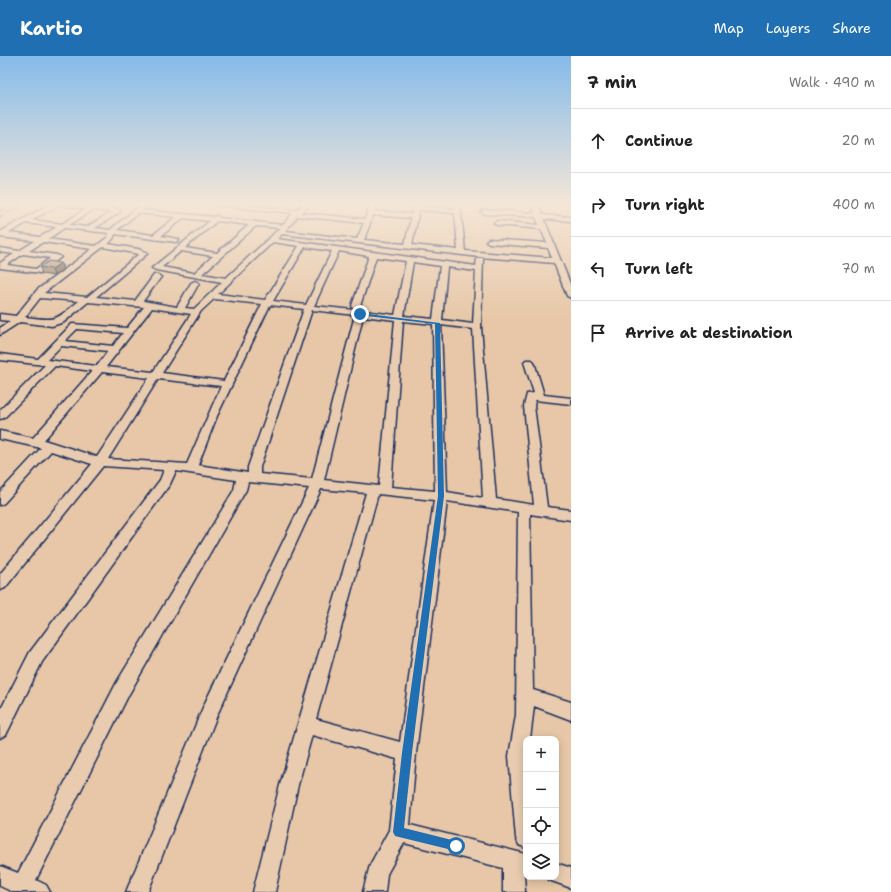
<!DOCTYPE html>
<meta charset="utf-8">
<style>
body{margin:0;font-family:"Shantell Sans",sans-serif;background:#f2f2f2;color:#222}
.controls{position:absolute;right:12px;bottom:12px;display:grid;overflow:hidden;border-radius:8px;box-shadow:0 2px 10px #0003}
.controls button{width:36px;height:36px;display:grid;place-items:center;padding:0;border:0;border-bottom:1px solid #e0e0e0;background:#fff;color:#222;font:20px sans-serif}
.stop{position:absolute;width:12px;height:12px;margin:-9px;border:3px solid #1f6fb2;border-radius:50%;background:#fff}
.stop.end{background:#1f6fb2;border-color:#fff;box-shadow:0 1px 4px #0008}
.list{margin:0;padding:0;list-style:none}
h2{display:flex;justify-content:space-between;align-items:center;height:52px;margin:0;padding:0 16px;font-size:17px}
h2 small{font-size:13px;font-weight:400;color:#767676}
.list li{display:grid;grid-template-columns:26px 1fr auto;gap:12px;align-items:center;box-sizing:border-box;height:64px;padding:0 16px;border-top:1px solid #e0e0e0}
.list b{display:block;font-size:15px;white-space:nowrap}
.list em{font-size:13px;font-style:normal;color:#767676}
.icon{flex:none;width:22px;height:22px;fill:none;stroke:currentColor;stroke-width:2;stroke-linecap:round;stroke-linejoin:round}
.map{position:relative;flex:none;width:571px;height:836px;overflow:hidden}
header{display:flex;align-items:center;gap:24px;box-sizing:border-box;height:56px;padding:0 20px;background:#1f6fb2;color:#fff}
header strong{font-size:19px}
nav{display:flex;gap:22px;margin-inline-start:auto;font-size:14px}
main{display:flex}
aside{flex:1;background:#fff}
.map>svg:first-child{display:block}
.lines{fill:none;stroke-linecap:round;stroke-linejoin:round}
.street-casing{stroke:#1b2f5e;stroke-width:3}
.street{fill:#e9ccb0;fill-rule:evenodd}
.wall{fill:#9f8a75;stroke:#1b2f5e}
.shaded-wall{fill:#82705f;stroke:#1b2f5e}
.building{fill:#b9a088;stroke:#1b2f5e}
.route{fill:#1f6fb2}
</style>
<header>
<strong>Kartio</strong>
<nav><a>Map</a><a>Layers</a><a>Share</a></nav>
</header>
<main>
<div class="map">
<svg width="571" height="836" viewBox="0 0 571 836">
<rect width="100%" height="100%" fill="#e7c7a7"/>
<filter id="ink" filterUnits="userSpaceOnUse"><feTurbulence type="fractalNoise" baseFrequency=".025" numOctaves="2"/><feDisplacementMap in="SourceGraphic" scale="8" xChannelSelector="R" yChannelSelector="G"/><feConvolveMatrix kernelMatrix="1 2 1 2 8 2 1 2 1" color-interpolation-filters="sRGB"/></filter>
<g filter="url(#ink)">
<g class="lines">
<g class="street-casing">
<path id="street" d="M 16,147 L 24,147 L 0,160 L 0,156 Z
M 52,147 L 91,150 L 94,148 L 97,150 L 120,154 L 120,156 L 95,172 L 110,174 L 143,147 L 150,147 L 142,154 L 214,161 L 217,160 L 220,162 L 283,169 L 293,157 L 196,147 L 221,147 L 296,154 L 303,147 L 309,147 L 302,157 L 365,163 L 371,147 L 377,147 L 374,155 L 412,158 L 414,147 L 420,147 L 419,150 L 455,153 L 454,147 L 460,147 L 465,195 L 552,202 L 548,192 L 489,187 L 486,185 L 489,183 L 547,187 L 541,173 L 497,169 L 494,167 L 497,165 L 539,169 L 536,161 L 484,158 L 481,156 L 484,154 L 535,157 L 531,147 L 537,147 L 543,159 L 571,161 L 571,165 L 544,163 L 571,230 L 571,242 L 567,240 L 554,207 L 480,201 L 282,178 L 277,183 L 476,210 L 477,202 L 483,202 L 481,271 L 496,443 L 534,449 L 524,350 L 527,338 L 534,337 L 524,306 L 526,304 L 532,304 L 534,306 L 544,339 L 571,342 L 571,348 L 535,344 L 534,350 L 547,451 L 571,454 L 571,464 L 530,458 L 533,634 L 571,646 L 571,664 L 534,650 L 530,683 L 526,683 L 526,792 L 519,789 L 516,782 L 509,700 L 516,659 L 518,456 L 447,445 L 416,697 L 410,769 L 526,798 L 526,818 L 524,818 L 525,836 L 503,836 L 503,812 L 404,787 L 387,818 L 385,836 L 363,836 L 370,809 L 389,774 L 397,703 L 312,679 L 298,729 L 275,836 L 253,836 L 280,729 L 366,437 L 321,433 L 217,659 L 148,836 L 126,836 L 204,649 L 309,432 L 248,426 L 246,434 L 129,638 L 36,824 L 46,829 L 50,836 L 13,836 L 0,830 L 0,810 L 18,817 L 117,626 L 234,434 L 236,424 L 176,415 L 170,428 L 42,606 L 6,679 L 0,682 L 0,655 L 30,596 L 160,424 L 164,414 L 103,410 L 5,532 L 0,534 L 0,518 L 92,408 L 51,395 L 4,447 L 0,449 L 0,436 L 41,392 L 0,383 L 0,375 L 33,382 L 92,315 L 55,310 L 4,362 L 0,363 L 0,354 L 45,309 L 0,304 L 0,298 L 38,303 L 72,268 L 127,272 L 144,251 L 88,246 L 64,266 L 52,270 L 20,266 L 0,279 L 0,272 L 10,265 L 0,264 L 0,258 L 16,260 L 37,234 L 92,193 L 43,186 L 29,195 L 57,199 L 61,201 L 40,217 L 0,212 L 0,207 L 14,198 L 0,196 L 0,192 L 19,195 L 35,185 L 0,181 L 0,176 ZM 58,149 L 86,153 L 62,168 L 32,164 ZM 93,154 L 112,156 L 87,171 L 69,169 ZM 419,154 L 455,157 L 458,194 L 412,189 ZM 138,157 L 176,161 L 153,179 L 117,174 ZM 373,159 L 411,162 L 405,188 L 364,184 ZM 298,160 L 364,167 L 357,183 L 285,175 ZM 183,162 L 210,165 L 152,212 L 156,214 L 222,226 L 194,253 L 185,252 L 199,227 L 195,225 L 191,227 L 177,251 L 143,245 L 161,221 L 157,219 L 154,219 L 135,245 L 96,241 L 148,197 L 138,193 L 108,188 L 113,183 L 115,178 L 176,186 L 179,184 L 178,183 L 161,180 ZM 217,165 L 249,169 L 217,197 L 185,192 ZM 26,167 L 57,171 L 40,181 L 9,177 ZM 256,170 L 280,172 L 226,222 L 202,218 ZM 64,172 L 109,177 L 108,181 L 96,190 L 48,183 ZM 273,186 L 299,190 L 265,244 L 218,238 ZM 103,191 L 139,198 L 87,241 L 44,237 ZM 305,191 L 332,195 L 306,249 L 273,245 ZM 181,195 L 213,200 L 194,217 L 162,211 ZM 339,195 L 369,200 L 352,250 L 355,254 L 314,250 ZM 23,198 L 50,202 L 36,213 L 7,209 ZM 376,201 L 406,205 L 395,259 L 364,255 L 360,250 ZM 413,206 L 440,210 L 433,263 L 404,260 ZM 447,211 L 476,215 L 473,268 L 442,264 ZM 40,242 L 79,245 C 54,265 58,265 25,261 ZM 214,243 L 262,248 L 224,325 L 162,317 L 201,255 ZM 270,249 L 304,253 L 248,411 L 248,417 L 198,409 L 217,360 ZM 152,252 L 191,258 L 153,316 L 106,311 ZM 312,254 L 355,259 L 312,423 L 260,418 L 260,411 ZM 363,260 L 395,264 L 379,430 L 324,424 ZM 403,265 L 433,268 L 435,435 L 391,431 ZM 441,269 L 473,273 L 483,442 L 447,436 ZM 77,273 L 123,277 L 113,290 L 65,285 ZM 61,290 L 108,295 L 97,310 L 47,304 ZM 102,316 L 149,322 L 97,401 L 44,384 ZM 158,323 L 221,330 L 187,408 L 108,403 ZM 378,438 L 434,444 L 400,686 L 316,663 Z
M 556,807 L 571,812 L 571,832 L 549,824 L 547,821 L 556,821 Z"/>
</g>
<use href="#street" class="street"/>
</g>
<path class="wall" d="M 61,207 L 63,213 L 54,220 L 42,218 L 40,211 Z"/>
<path class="shaded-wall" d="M 61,207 L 63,213 L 54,220 L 52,213 Z"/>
<path class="building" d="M 49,205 L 61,207 L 52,213 L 40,211 Z"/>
</g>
<linearGradient id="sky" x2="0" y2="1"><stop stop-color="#85bbea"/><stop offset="0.56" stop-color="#f4e6d7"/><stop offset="1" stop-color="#f4e6d7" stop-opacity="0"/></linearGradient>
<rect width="571" height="264" fill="url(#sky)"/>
<path class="route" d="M 360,257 L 440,267 L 444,440 L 412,697 L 404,772 L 460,786 L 461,790 L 460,793 L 456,795 L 399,781 L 395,780 L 393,776 L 402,697 L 438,440 L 435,268 L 358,259 Z"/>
</svg>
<div class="controls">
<button>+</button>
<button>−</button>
<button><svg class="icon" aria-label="locate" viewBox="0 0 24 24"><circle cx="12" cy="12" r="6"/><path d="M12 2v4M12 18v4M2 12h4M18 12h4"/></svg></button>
<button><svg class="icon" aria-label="layers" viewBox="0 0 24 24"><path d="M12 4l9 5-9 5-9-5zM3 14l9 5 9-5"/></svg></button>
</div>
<div class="stop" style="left:456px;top:790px"></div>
<div class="stop end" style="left:360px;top:258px"></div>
</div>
<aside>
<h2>7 min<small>Walk · 490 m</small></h2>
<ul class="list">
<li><svg class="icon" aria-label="ahead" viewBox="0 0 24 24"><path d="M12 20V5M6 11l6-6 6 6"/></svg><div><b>Continue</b></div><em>20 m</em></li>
<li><svg class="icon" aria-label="right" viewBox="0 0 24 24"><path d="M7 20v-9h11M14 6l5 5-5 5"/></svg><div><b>Turn right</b></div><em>400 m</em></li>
<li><svg class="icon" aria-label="left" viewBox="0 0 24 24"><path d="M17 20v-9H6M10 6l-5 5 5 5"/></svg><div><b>Turn left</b></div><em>70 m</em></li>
<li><svg class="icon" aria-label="arrive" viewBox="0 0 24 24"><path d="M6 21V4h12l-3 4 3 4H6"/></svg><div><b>Arrive at destination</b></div></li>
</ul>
</aside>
</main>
